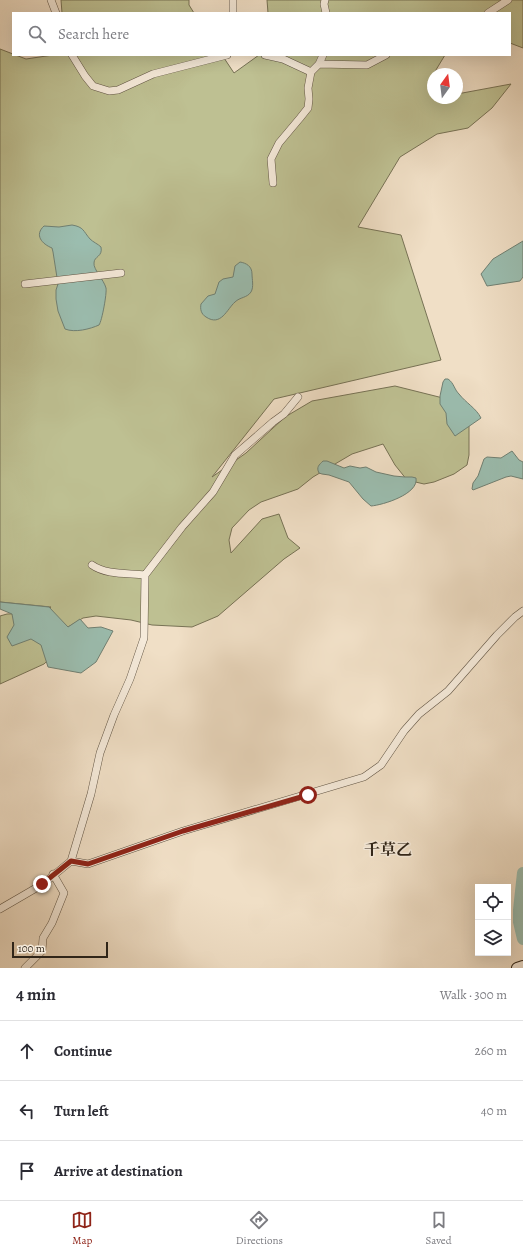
<!DOCTYPE html>
<meta charset="utf-8">
<style>
body{margin:0;font-family:Alegreya,"Noto Serif JP",serif;background:#f2f2f3;color:#2b2b33}
.controls{position:absolute;right:12px;bottom:12px;display:grid;overflow:hidden;border-radius:0px;box-shadow:0 4px 16px #0002}
.controls button{width:36px;height:36px;display:grid;place-items:center;padding:0;border:0;border-bottom:1px solid #e1e1e2;background:#fff;color:#2b2b33;font:20px sans-serif}
.compass{position:absolute;left:427px;top:68px;width:36px;height:36px;border-radius:50%;background:#fff;box-shadow:0 4px 16px #0002;rotate:14deg}
.scale{position:absolute;left:12px;bottom:10px;width:96px;box-sizing:border-box;padding-left:4px;border:2px solid #302518;border-top:0;font-size:11px;line-height:14px;white-space:nowrap;color:#302518;-webkit-text-stroke:3px #f5eada;paint-order:stroke}
.stop{position:absolute;width:12px;height:12px;margin:-9px;border:3px solid #8f2418;border-radius:50%;background:#fff}
.stop.end{background:#8f2418;border-color:#fff;box-shadow:0 1px 4px #0008}
.list{margin:0;padding:0;list-style:none}
h2{display:flex;justify-content:space-between;align-items:center;height:52px;margin:0;padding:0 16px;font-size:17px}
h2 small{font-size:13px;font-weight:400;color:#7c7c81}
.list li{display:grid;grid-template-columns:26px 1fr auto;gap:12px;align-items:center;box-sizing:border-box;height:60px;padding:0 16px;border-top:1px solid #e1e1e2}
.list b{display:block;font-size:15px;white-space:nowrap}
.list em{font-size:13px;font-style:normal;color:#7c7c81}
.icon{flex:none;width:22px;height:22px;fill:none;stroke:currentColor;stroke-width:2;stroke-linecap:round;stroke-linejoin:round}
.map{position:relative;flex:none;width:523px;height:968px;overflow:hidden}
.search{position:absolute;background:#fff;box-shadow:0 4px 16px #0002;left:12px;right:12px;top:12px;height:44px;display:flex;align-items:center;gap:10px;box-sizing:border-box;padding:0 14px;border-radius:0px;color:#7c7c81;font-size:15px}
.sheet{height:232px;background:#fff}
nav{display:flex;justify-content:space-around;align-items:center;box-sizing:border-box;height:56px;border-top:1px solid #e1e1e2;background:#fff;font-size:11px;color:#7c7c81}
nav a{display:grid;justify-items:center;gap:2px}
nav .on{color:#8f2418}
.map>svg:first-child{display:block}
.green{fill:#bec092;stroke:#777255}
.water{fill:#9bbdaf;stroke:#708073}
.lines{fill:none;stroke-linecap:round;stroke-linejoin:round}
.river{stroke:#9bbdaf;stroke-width:12}
.minor-casing{stroke:#605444;stroke-width:8}
.secondary-casing{stroke:#302518;stroke-width:12}
.minor{stroke:#f5eada;stroke-width:7}
.secondary{stroke:#f5eada;stroke-width:10}
.route{stroke:#8f2418;stroke-width:5}
.labels{text-anchor:middle;stroke-width:3;stroke-linejoin:round;paint-order:stroke}
.neighbourhood-label{font-size:16px;font-weight:bold;fill:#302518;stroke:#f5eada}
</style>
<div class="map">
<svg width="523" height="968" viewBox="0 0 523 968">
<rect width="100%" height="100%" fill="#f0dfc6"/>
<filter id="stains"><feTurbulence type="fractalNoise" baseFrequency=".005" numOctaves="4"/><feColorMatrix values="0 0 0 0 .2 0 0 0 0 .09 0 0 0 0 .02 0 0 0 .5 -.17"/></filter>
<radialGradient id="worn" r=".72"><stop offset=".6" stop-color="#630" stop-opacity="0"/><stop offset="1" stop-color="#630" stop-opacity=".3"/></radialGradient>
<path class="green" d="M 61,0 L 189,0 L 189,5 L 194,13 L 62,13 Z
M 267,0 L 523,0 L 523,48 L 510,43 L 510,13 L 268,13 Z
M 0,49 L 26,59 L 53,55 L 222,55 L 234,73 L 259,55 L 445,55 L 428,83 L 433,88 L 433,98 L 457,98 L 457,94 L 511,84 L 492,108 L 468,128 L 437,134 L 400,157 L 358,227 L 401,235 L 441,360 L 274,399 L 212,477 L 246,453 L 285,417 L 312,401 L 395,386 L 447,399 L 469,425 L 469,455 L 467,465 L 454,474 L 434,482 L 424,484 L 407,480 L 395,465 L 383,444 L 352,454 L 313,477 L 298,489 L 261,502 L 249,510 L 232,528 L 229,540 L 231,553 L 262,519 L 279,514 L 288,538 L 300,548 L 284,559 L 218,616 L 192,627 L 152,625 L 131,620 L 96,616 L 83,618 L 68,627 L 63,646 L 44,664 L 0,684 L 0,616 L 7,614 L 43,613 L 51,607 L 0,602 Z"/>
<path class="water" d="M 72,225 C 84,227 83,231 90,239 C 93,242 98,244 101,247 C 103,257 94,256 94,263 C 93,269 104,280 106,288 C 107,293 102,321 99,325 C 90,329 75,333 65,329 L 58,311 L 56,299 L 56,290 L 58,284 L 53,252 L 52,248 C 42,244 34,235 44,226 L 59,227 Z
M 523,241 L 523,277 L 520,281 L 487,286 L 481,274 L 493,259 Z
M 240,262 C 246,263 252,266 252,274 C 252,279 254,287 251,292 C 247,298 240,297 235,302 C 227,309 221,327 206,317 C 201,314 200,309 201,304 L 208,296 L 215,294 L 219,282 L 223,279 L 233,277 L 235,266 Z
M 445,379 L 448,379 C 454,383 454,389 459,394 C 466,403 476,408 481,418 L 455,436 L 447,424 L 446,413 L 440,404 L 440,396 L 443,382 Z
M 512,451 L 519,460 L 523,462 L 523,479 L 511,476 L 506,477 L 473,490 L 472,489 L 473,483 L 478,476 L 484,459 L 487,457 L 501,458 Z
M 323,461 L 327,461 L 344,468 L 350,466 L 360,468 L 366,467 L 376,472 L 394,476 L 405,477 L 412,477 L 416,478 C 419,494 383,505 371,506 L 363,499 L 349,482 L 329,475 L 322,474 L 319,473 C 316,467 319,465 323,461 Z
M 0,602 L 49,607 L 68,627 L 80,619 L 88,628 L 101,627 L 113,631 L 96,662 L 81,673 L 48,667 L 41,645 L 31,639 L 12,646 L 7,637 L 14,625 L 12,614 L 0,609 Z"/>
<g class="lines">
<path class="river" d="M 523,873 L 519,910 L 519,922 L 523,939"/>
<g class="minor-casing">
<path id="minor" d="M 51,0 L 56,13
M 233,0 L 233,13
M 325,0 L 324,4 L 326,13
M 488,13 L 508,0
M 72,55 L 85,76 L 93,86 L 109,91 L 118,90 L 153,74 L 227,55
M 265,55 L 283,59 L 311,72
M 319,64 L 367,65 L 386,55
M 273,183 L 271,159 L 279,143 L 300,118 L 308,108 L 309,99 L 308,88 L 311,72 L 319,64 L 323,55
M 25,284 L 121,273
M 92,565 C 106,575 127,573 145,575
M 71,861 L 88,864 L 183,831 L 364,777 L 381,765 L 404,731 L 419,714 L 448,691 L 497,635 L 515,617 L 523,611
M 0,909 L 43,884 L 71,861 L 91,794 L 100,753 L 114,715 L 130,679 L 144,638 L 145,575 L 182,527 L 213,492 L 235,455 L 273,422 L 284,414 L 298,397
M 25,968 L 42,951 L 43,938 L 52,923 L 64,893 L 53,874"/>
</g>
<g class="secondary-casing">
<path id="secondary" d="M 517,968 L 523,966"/>
</g>
<use href="#minor" class="minor"/>
<use href="#secondary" class="secondary"/>
</g>
<g class="lines">
<path class="route" d="M 42,884 L 71,861 L 88,864 L 183,831 L 308,795"/>
</g>
<g class="labels">
<g class="neighbourhood-label">
<text x="388" y="855">千草乙</text>
</g>
</g>
<rect width="100%" height="100%" filter="url(#stains)"/>
<rect width="100%" height="100%" fill="url(#worn)"/>
</svg>
<div class="controls">
<button><svg class="icon" aria-label="locate" viewBox="0 0 24 24"><circle cx="12" cy="12" r="6"/><path d="M12 2v4M12 18v4M2 12h4M18 12h4"/></svg></button>
<button><svg class="icon" aria-label="layers" viewBox="0 0 24 24"><path d="M12 4l9 5-9 5-9-5zM3 14l9 5 9-5"/></svg></button>
</div>
<svg class="compass" viewBox="-18 -18 36 36"><path d="M0-13l5 13h-10z" fill="#e53935"/><path d="M0 13l5-13h-10z" fill="#7c7c81"/></svg>
<div class="scale">100 m</div>
<div class="stop" style="left:308px;top:795px"></div>
<div class="stop end" style="left:42px;top:884px"></div>
<div class="search"><svg class="icon" aria-label="search" viewBox="0 0 24 24"><circle cx="10" cy="10" r="6"/><path d="M15 15l6 6"/></svg>Search here</div>
</div>
<section class="sheet">
<h2>4 min<small>Walk · 300 m</small></h2>
<ul class="list">
<li><svg class="icon" aria-label="ahead" viewBox="0 0 24 24"><path d="M12 20V5M6 11l6-6 6 6"/></svg><div><b>Continue</b></div><em>260 m</em></li>
<li><svg class="icon" aria-label="left" viewBox="0 0 24 24"><path d="M17 20v-9H6M10 6l-5 5 5 5"/></svg><div><b>Turn left</b></div><em>40 m</em></li>
<li><svg class="icon" aria-label="arrive" viewBox="0 0 24 24"><path d="M6 21V4h12l-3 4 3 4H6"/></svg><div><b>Arrive at destination</b></div></li>
</ul>
</section>
<nav>
<a class="on"><svg class="icon" aria-label="map" viewBox="0 0 24 24"><path d="M3 6l6-2 6 2 6-2v14l-6 2-6-2-6 2zM9 4v14M15 6v14"/></svg>Map</a>
<a><svg class="icon" aria-label="directions" viewBox="0 0 24 24"><path d="M12 3l9 9-9 9-9-9zM9 14v-3h6M13 9l2 2-2 2"/></svg>Directions</a>
<a><svg class="icon" aria-label="saved" viewBox="0 0 24 24"><path d="M7 4h10v16l-5-4-5 4z"/></svg>Saved</a>
</nav>
